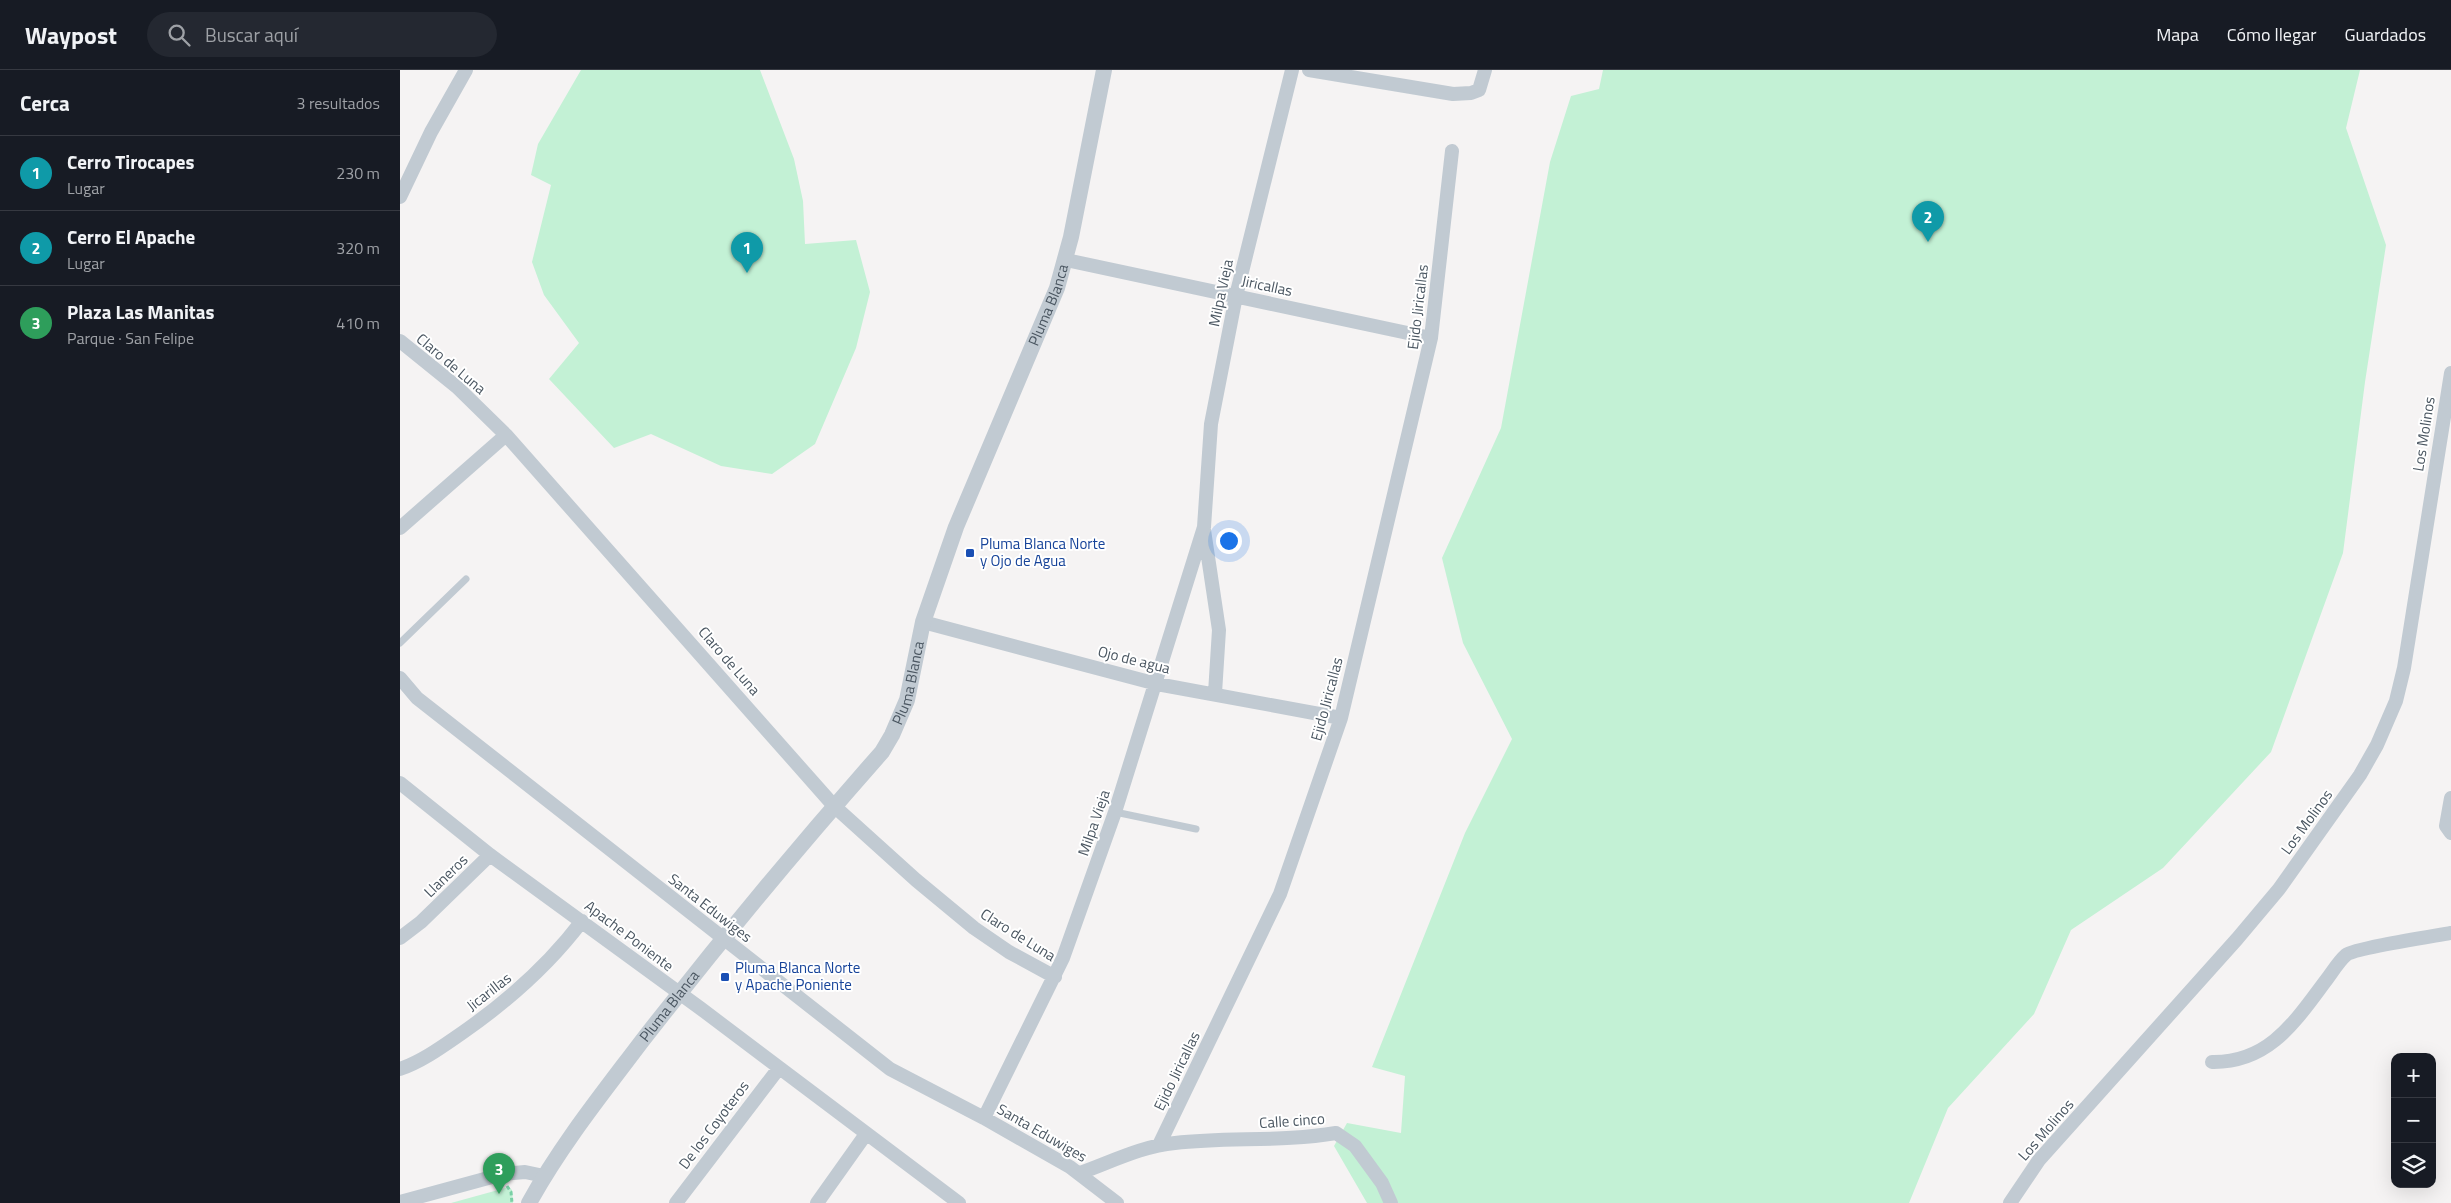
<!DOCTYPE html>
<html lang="es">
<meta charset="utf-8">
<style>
body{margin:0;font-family:"Titillium Web",sans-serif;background:#242831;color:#f1f3f6}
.controls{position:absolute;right:15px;bottom:15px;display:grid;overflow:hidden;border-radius:10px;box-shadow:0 5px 20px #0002}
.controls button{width:45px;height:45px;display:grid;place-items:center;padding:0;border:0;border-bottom:1px solid #363941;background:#171b24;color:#f1f3f6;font:25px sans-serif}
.you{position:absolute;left:828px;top:470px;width:18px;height:18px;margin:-12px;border:4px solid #fff;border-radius:50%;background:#1a73e8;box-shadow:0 0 0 8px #1a73e833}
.badge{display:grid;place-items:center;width:32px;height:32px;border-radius:50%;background:#1a73e8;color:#fff;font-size:16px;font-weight:700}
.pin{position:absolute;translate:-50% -41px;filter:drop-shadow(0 1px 2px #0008)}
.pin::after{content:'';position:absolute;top:26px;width:18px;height:15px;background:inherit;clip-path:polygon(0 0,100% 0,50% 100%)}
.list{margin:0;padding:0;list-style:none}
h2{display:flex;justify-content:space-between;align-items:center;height:65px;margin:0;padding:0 20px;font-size:21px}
h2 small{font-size:16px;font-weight:400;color:#9ea1a6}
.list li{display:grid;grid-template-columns:32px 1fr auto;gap:15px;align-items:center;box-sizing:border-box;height:75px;padding:0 20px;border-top:1px solid #363941}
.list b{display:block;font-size:19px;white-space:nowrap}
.list p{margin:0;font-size:16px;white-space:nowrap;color:#9ea1a6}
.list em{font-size:16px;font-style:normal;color:#9ea1a6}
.icon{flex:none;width:28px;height:28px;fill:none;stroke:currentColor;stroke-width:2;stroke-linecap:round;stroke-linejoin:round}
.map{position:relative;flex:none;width:2051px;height:1133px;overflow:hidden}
header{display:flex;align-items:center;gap:30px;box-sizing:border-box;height:70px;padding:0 25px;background:#171b24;border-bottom:1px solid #363941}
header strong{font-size:24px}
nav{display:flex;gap:28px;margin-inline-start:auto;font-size:18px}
.search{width:350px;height:45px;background:#242831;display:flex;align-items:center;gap:12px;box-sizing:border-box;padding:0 18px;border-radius:28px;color:#9ea1a6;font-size:19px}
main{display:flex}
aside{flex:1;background:#171b24}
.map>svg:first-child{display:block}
.green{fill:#c3f1d5}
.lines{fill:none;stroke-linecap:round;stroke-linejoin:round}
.path{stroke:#7ad0a6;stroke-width:3;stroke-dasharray:4 2.5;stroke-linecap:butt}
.service{stroke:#c1cad2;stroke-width:7}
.minor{stroke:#c1cad2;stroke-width:14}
.tertiary{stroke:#c1cad2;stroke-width:16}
.transit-dot{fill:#1a4fb4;stroke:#fff;stroke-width:2}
.labels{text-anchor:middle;stroke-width:4;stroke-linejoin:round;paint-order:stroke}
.street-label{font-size:15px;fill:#4a5661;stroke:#fff}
.transit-label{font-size:15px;fill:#164399;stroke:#fff;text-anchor:start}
</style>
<header>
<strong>Waypost</strong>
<div class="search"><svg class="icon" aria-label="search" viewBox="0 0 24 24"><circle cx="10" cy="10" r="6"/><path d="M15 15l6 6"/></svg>Buscar aquí</div>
<nav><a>Mapa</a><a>Cómo llegar</a><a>Guardados</a></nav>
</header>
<main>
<aside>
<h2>Cerca<small>3 resultados</small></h2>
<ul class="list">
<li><span class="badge" style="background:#0f9aa8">1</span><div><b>Cerro Tirocapes</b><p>Lugar</p></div><em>230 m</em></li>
<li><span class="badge" style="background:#0f9aa8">2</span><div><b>Cerro El Apache</b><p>Lugar</p></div><em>320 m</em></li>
<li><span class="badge" style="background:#2e9e5b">3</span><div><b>Plaza Las Manitas</b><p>Parque · San Felipe</p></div><em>410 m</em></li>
</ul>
</aside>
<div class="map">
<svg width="2051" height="1133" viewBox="0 0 2051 1133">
<rect width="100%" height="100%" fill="#f5f3f3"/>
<path class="green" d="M 181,0 L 360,0 L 394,89 L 403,131 L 405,174 L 456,170 L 470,222 L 456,278 L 415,374 L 372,404 L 321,396 L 251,364 L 214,378 L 149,309 L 179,273 L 144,225 L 132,192 L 151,115 L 131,105 L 138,74 Z
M 1203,0 L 1960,0 L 1946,58 L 1986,175 L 1965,312 L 1943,483 L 1871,682 L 1763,798 L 1671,860 L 1634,944 L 1548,1038 L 1509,1133 L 967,1133 L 934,1076 L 947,1053 L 1001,1063 L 1005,1006 L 972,997 L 1065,763 L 1112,669 L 1063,573 L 1042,488 L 1101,358 L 1150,92 L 1171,26 L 1199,19 Z
M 109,1117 L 112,1120 L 113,1133 L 51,1133 Z"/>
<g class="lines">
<path class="path" d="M 107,1116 L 111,1122 L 112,1133"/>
<path class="service" d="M 0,573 L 66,509
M 715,742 L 796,759"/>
<path class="minor" d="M 909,0 L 1053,24 L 1071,23 L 1079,20 L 1085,0
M 0,127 L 31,62 L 66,0
M 666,190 L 1031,268
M 0,271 L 57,317 L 106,365 L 434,736 L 516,810 L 574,858 L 609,882 L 655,907
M 0,458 L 106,365
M 804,460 L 819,560 L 815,623
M 523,552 L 757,614 L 941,648
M 0,608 L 17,628 L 490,999 L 584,1048 L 670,1097 L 717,1133
M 0,713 L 90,785 L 300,938 L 559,1133
M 2051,728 L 2046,756 L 2051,763
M 0,868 L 21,852 L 90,785
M 1812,992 C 1870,993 1896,950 1927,909 C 1933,901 1939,891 1946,885 C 1955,878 2035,866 2051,863
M 0,999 C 23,991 43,976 62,963 C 108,931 148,896 182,851
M 584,1048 L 663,888 L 715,742 L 804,457 L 811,354 L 836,226 L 892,0
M 759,1075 L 880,824 L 941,648 L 1031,268 L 1052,81
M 680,1103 C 711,1092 742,1076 775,1073 C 829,1067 883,1072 936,1063 L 955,1076 L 982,1113 L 991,1133
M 0,1132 L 103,1104 L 125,1102 L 144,1106
M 276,1133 L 379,998
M 417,1133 L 466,1064
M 1610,1133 L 1639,1090 L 1837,869 L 1879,819 L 1960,705 L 1977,675 L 1996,631 L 2004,598 L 2051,303"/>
<path class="tertiary" id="s1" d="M 129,1133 C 161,1075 202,1024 242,971 C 319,872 399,776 482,682 L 492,665 L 507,630 L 523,552 L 556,457 L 657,218 L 671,167 L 704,0"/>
</g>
<g class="transit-dot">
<rect x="565" y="478" width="10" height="10" rx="2.5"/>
<rect x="320" y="902" width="10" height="10" rx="2.5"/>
</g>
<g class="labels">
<g class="street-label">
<text transform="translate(867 216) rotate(12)" y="5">Jiricallas</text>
<text transform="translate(821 223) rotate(-78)" y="5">Milpa Vieja</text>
<text dy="5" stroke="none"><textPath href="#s1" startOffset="1052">Pluma Blanca</textPath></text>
<text transform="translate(1018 237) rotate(-83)" y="5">Ejido Jiricallas</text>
<text transform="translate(51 294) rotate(40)" y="5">Claro de Luna</text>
<text transform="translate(2024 364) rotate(-81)" y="5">Los Molinos</text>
<text transform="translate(734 590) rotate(14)" y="5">Ojo de agua</text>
<text transform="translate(329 591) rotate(49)" y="5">Claro de Luna</text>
<text dy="5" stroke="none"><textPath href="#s1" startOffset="648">Pluma Blanca</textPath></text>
<text transform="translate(927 629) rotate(-75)" y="5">Ejido Jiricallas</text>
<text transform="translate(1907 752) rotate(-54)" y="5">Los Molinos</text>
<text transform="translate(694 753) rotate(-71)" y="5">Milpa Vieja</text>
<text transform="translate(46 806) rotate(-44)" y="5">Llaneros</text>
<text transform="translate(310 838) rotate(38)" y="5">Santa Eduwiges</text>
<text transform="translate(618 865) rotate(32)" y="5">Claro de Luna</text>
<text transform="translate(229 866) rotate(37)" y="5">Apache Poniente</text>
<text transform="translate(89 922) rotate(-38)" y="5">Jicarillas</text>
<text dy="5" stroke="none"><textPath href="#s1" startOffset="242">Pluma Blanca</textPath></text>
<text transform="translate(777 1001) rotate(-64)" y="5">Ejido Jiricallas</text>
<text transform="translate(892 1051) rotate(-4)" y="5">Calle cinco</text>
<text transform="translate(314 1055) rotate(-53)" y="5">De los Coyoteros</text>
<text transform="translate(1646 1060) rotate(-49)" y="5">Los Molinos</text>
<text transform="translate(642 1063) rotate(30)" y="5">Santa Eduwiges</text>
</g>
<g class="transit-label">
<text x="580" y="479">Pluma Blanca Norte<tspan x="580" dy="17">y Ojo de Agua</tspan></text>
<text x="335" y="903">Pluma Blanca Norte<tspan x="335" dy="17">y Apache Poniente</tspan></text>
</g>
</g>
</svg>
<div class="controls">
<button>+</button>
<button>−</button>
<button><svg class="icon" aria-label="layers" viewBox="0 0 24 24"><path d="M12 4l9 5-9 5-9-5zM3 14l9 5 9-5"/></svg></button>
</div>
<div class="you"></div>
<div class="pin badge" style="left:347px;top:203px;background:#0f9aa8">1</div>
<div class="pin badge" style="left:1528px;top:172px;background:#0f9aa8">2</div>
<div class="pin badge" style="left:99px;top:1124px;background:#2e9e5b">3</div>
</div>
</main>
